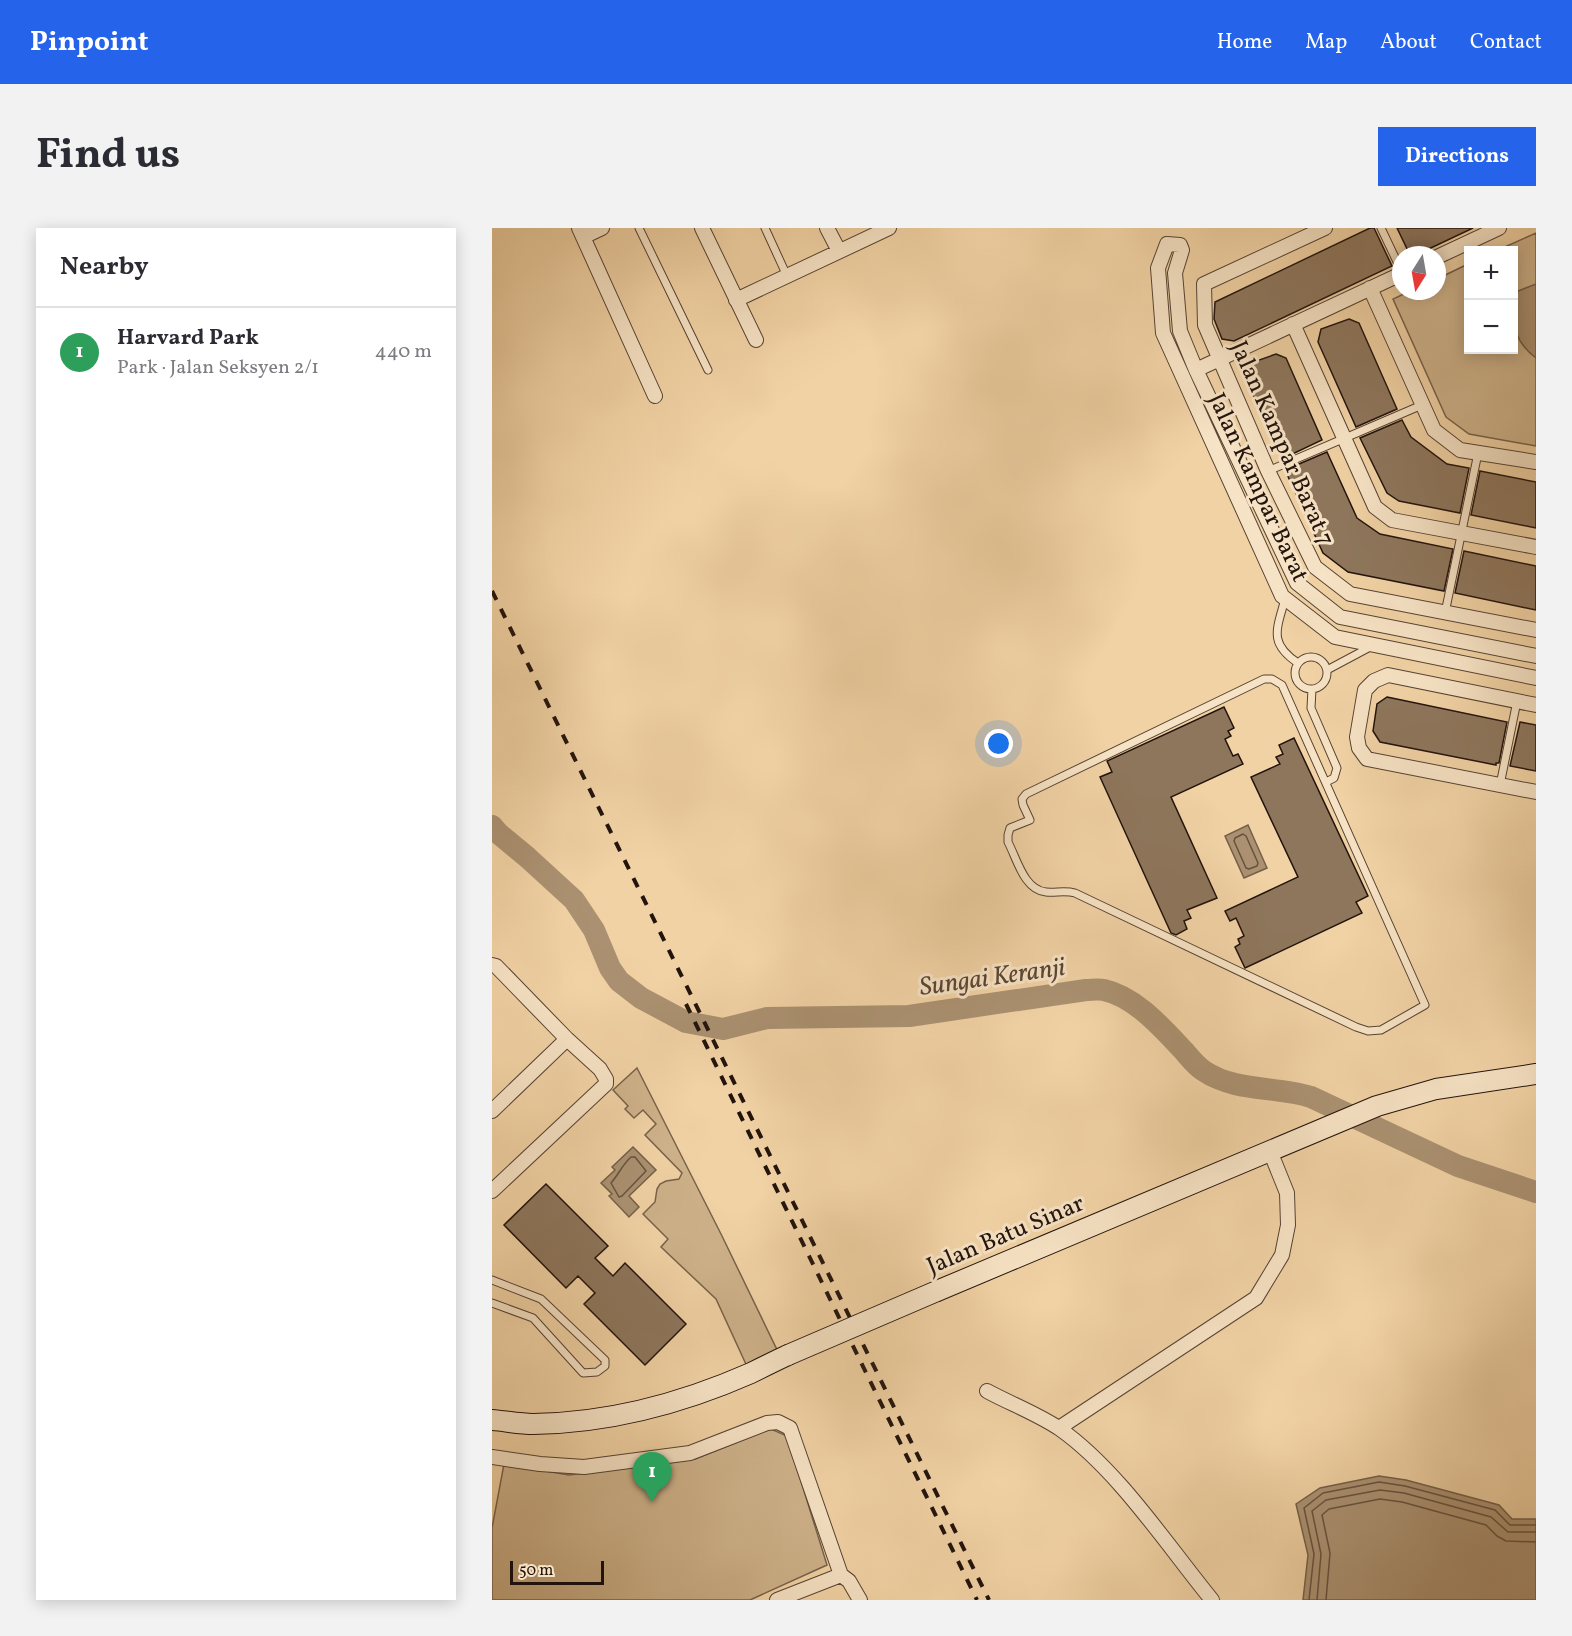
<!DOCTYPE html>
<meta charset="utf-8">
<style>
body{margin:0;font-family:Vollkorn,serif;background:#f2f2f3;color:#2b2b33}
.controls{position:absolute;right:18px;top:18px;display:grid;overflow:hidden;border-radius:0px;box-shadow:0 3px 15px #0003}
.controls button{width:54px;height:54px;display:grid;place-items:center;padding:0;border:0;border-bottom:2px solid #e1e1e2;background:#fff;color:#2b2b33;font:30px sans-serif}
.compass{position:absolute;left:900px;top:18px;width:54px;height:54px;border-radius:50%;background:#fff;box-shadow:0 3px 15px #0003;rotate:191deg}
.scale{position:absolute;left:18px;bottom:15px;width:94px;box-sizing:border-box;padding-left:6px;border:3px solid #22130d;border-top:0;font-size:16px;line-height:21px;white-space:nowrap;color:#22130d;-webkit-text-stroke:4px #f6e2c4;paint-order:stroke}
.you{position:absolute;left:507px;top:516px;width:21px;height:21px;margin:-15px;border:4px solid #fff;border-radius:50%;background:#1a73e8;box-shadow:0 0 0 9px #1a73e833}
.badge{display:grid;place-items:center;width:39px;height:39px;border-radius:50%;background:#2563eb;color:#fff;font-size:20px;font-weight:700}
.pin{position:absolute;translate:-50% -50px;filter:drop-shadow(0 2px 3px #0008)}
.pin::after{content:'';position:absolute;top:32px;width:21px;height:18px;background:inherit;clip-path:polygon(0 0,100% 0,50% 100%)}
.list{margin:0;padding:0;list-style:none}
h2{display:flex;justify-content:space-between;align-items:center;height:78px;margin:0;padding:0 24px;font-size:26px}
h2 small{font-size:20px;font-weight:400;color:#7c7c81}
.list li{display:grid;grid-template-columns:39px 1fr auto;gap:18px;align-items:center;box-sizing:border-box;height:90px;padding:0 24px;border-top:2px solid #e1e1e2}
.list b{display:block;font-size:22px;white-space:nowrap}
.list p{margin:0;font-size:20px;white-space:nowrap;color:#7c7c81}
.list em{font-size:20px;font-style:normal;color:#7c7c81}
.map{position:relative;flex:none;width:1044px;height:1372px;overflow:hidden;border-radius:0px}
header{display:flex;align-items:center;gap:36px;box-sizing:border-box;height:84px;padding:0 30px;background:#2563eb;color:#fff}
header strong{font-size:28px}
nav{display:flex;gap:33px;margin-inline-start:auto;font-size:21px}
.intro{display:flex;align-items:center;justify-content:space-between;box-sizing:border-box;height:144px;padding:0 36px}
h1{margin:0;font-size:42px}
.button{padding:15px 27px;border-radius:0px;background:#2563eb;color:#fff;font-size:21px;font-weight:700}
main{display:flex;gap:36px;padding:0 36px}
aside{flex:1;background:#fff;border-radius:0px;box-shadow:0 3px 15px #0003}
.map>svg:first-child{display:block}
.green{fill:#ceb28a;stroke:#78624c;stroke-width:1.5}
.water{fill:#ab9171;stroke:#745f49;stroke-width:1.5}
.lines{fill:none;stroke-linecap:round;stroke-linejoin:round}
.shore{stroke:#66523f;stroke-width:1.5}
.river{stroke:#ab9171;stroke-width:22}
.building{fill:#8e765c;stroke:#22130d;stroke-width:1.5}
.lane-casing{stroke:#564333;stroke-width:9}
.street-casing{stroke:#564333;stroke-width:16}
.secondary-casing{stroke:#22130d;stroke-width:22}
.lane{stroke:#f6e2c4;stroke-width:7}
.street{stroke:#f6e2c4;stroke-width:14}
.secondary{stroke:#f6e2c4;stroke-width:20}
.rail{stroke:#22130d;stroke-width:4;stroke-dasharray:10 10;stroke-linecap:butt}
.secondary-bridge-casing{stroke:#22130d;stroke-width:22;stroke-linecap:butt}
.secondary-bridge{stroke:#f6e2c4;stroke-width:20}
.labels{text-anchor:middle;stroke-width:6;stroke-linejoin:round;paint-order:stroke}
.street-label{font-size:24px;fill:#22130d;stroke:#f6e2c4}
.water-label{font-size:26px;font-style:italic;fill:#594535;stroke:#f6e2c4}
</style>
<header>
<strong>Pinpoint</strong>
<nav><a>Home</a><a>Map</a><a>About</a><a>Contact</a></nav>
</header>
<div class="intro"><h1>Find us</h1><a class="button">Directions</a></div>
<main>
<aside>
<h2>Nearby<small></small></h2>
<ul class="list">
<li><span class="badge" style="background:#2e9e5b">1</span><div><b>Harvard Park</b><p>Park · Jalan Seksyen 2/1</p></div><em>440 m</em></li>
</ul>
</aside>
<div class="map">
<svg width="1044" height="1372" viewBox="0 0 1044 1372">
<rect width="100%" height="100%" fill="#f1d2a4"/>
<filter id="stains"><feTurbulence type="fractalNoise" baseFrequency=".00333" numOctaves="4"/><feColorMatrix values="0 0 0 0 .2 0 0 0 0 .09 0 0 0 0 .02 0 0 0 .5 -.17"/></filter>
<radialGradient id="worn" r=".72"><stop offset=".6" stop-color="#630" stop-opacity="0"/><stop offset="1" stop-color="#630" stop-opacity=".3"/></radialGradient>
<path class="green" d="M 1044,5 L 1044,218 L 977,206 L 954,189 L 901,71 L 918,63 L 945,63 L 945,51 L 976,36 L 976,122 L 1022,122 L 1022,22 L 1006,22 Z
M 145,840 L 230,1008 L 289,1130 L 258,1145 L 224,1071 L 169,1019 L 176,1011 L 151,986 L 163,974 L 165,961 L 168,956 L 174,953 L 187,951 L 190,945 L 153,907 L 164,896 L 151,882 L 142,890 L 133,881 L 136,878 L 121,862 Z
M 279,1201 L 295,1208 L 335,1337 L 258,1372 L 0,1372 L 0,1300 L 12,1236 L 77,1247 L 203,1231 Z"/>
<path class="water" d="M 1044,56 L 1044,130 C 1021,113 1017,89 1026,63 Z
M 756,597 L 775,640 L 752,650 L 733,608 Z
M 141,919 L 164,942 L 137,968 L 147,979 L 137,989 L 117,968 L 120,966 L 109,955 L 123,942 L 120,939 Z
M 887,1248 L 914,1252 L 1007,1277 L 1020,1291 L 1044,1291 L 1044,1372 L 811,1372 L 816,1327 L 804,1276 L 828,1260 Z"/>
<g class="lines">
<path class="shore" d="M 751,606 L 754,608 L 766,635 L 765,638 L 757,641 L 754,640 L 742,613 L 743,610 Z
M 139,929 L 143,929 L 154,943 L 130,968 L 127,969 L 119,955 C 127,946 130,937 139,929 Z
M 817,1372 L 822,1326 L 812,1280 L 831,1265 L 887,1254 L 913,1258 L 1003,1282 L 1018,1297 L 1044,1297
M 825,1372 L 829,1326 L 820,1283 L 834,1272 L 888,1262 L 912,1265 L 999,1289 L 1016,1304 L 1044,1304
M 834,1372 L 838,1325 L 830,1287 L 837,1281 L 888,1271 L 910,1274 L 994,1297 L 1005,1308 L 1014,1313 L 1044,1314"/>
<path class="river" d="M 0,598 L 6,605 L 35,629 L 82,672 L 102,702 L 118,740 L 127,753 L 149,770 L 194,794 L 231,801 L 275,790 L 417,788 L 594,762 C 599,762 606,761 612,762 C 644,769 671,801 692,823 C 698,830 704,838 712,843 C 743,864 785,858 819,869 L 966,938 L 1044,964"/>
</g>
<path class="building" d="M 878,0 L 882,0 L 900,38 L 742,113 L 730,111 L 722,91 L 723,74 Z
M 905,0 L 981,0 L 924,27 L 918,27 Z
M 857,91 L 867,95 L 905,181 L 864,199 L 826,114 L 829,101 Z
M 784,126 L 794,130 L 830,212 L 790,231 L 753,149 L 756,136 Z
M 910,192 L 919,209 L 955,236 L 977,240 L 968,285 L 907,273 L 895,265 L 868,210 Z
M 835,224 L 865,290 L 888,306 L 961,321 L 952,363 L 856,344 L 831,325 L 793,242 Z
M 988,243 L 1044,254 L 1044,300 L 979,287 Z
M 972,323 L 1044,338 L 1044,382 L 963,365 Z
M 895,469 L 1015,494 L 1007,535 L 1004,535 L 1004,537 L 888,514 L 881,503 L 885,476 Z
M 732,479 L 742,500 L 736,503 L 739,508 L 733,511 L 741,528 L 746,526 L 751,536 L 679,569 L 725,670 L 695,682 L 699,690 L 692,693 L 695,701 L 684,707 L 679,705 L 608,549 L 620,544 L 615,533 Z
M 1028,494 L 1044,497 L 1044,543 L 1018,538 Z
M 802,510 L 876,668 L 864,674 L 870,685 L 753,740 L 743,719 L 748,716 L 746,711 L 752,708 L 744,690 L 738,693 L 733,683 L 806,649 L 759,549 L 788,536 L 784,529 L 791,526 L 787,517 Z
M 54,956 L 116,1018 L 103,1030 L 121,1048 L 133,1035 L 194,1096 L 153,1137 L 92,1076 L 103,1065 L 86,1048 L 74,1060 L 12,997 Z"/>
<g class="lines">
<g class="lane-casing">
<path id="lane" d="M 147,0 L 216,142
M 273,0 L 295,48
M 889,0 L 909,42
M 776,243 L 930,177
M 793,371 C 785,401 776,415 806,435
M 953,385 L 986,225
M803 445a16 16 0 1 1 32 0a16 16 0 1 1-32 0Z
M 835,442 L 880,418
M 772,451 L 780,451 L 790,457 L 933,777 L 889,802 L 876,803 L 864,799 L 583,665 C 573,662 564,665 554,664 C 532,662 525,631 516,614 L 516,607 L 518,600 L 538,592 L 531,577 L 530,571 L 534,566 Z
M 820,461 L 819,480 L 845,540 L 842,550 L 834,554
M 1008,557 L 1025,473
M 0,1052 L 49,1071 L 113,1132 L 113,1138 L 105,1144 L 91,1145 L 41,1090 L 0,1075"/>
</g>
<g class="street-casing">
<path id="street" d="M 87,0 L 163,168
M 210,0 L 264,112
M 335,0 L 347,23
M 833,0 L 712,56 L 713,97 L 776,243 L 823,339 L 858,366 L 1044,402
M 91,9 L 110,0
M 945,29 L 1007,0
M 878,60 L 942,202 L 968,222 L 1044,234
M 244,72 L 397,0
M 801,96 L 883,279 L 900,292 L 1044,319
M 704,142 L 909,46
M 1044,428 L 848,389 L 805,355 L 704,142 L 688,103 L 683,45 L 690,22 L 688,17 L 675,16 L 666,40 L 671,105 L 790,368 L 843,409 L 1044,450
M 1044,477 L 896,447 L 882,453 L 873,462 L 865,509 L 867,520 L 875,531 L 1044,564
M 0,737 L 4,738 L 75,811 L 108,841 L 114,851 L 114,856 L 0,963
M 0,883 L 75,811
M 495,1163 C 519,1176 546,1186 568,1201 C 626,1242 675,1317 720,1372
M 567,1200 L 764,1070 L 790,1027 L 796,997 L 795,965 L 778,923
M 0,1229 L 48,1236 L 92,1239 L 198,1225 L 275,1195 L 286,1194 L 298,1200 L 349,1347
M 349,1347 L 357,1353 L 368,1372
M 285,1372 L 349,1347"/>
</g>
<g class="secondary-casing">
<path id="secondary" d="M 445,1063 L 885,878 L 944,861 L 1044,846
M 0,1192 C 13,1193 28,1196 41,1196 C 115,1195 191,1175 259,1145 C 271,1139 283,1133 296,1127"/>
</g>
<use href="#lane" class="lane"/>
<use href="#street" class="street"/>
<use href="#secondary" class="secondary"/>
<path class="rail" d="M 0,363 L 497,1372
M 194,776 L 485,1372"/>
<g class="secondary-bridge-casing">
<path id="secondary-bridge" d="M 296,1127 L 445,1063"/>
</g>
<use href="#secondary-bridge" class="secondary-bridge"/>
</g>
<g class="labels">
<g class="street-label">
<text transform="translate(791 215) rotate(66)" y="8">Jalan Kampar Barat 7</text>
<text transform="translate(767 259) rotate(65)" y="8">Jalan Kampar Barat</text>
<text transform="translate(513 1006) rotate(-23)" y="8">Jalan Batu Sinar</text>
</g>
<g class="water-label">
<text transform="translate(500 748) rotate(-8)" y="9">Sungai Keranji</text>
</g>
</g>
<rect width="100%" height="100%" filter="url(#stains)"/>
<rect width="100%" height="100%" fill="url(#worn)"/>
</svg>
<div class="controls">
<button>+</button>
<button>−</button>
</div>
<svg class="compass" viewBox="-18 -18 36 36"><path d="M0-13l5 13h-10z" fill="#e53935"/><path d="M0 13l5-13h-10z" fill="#7c7c81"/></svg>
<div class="scale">50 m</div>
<div class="you"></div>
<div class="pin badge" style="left:160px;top:1274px;background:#2e9e5b">1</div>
</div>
</main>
